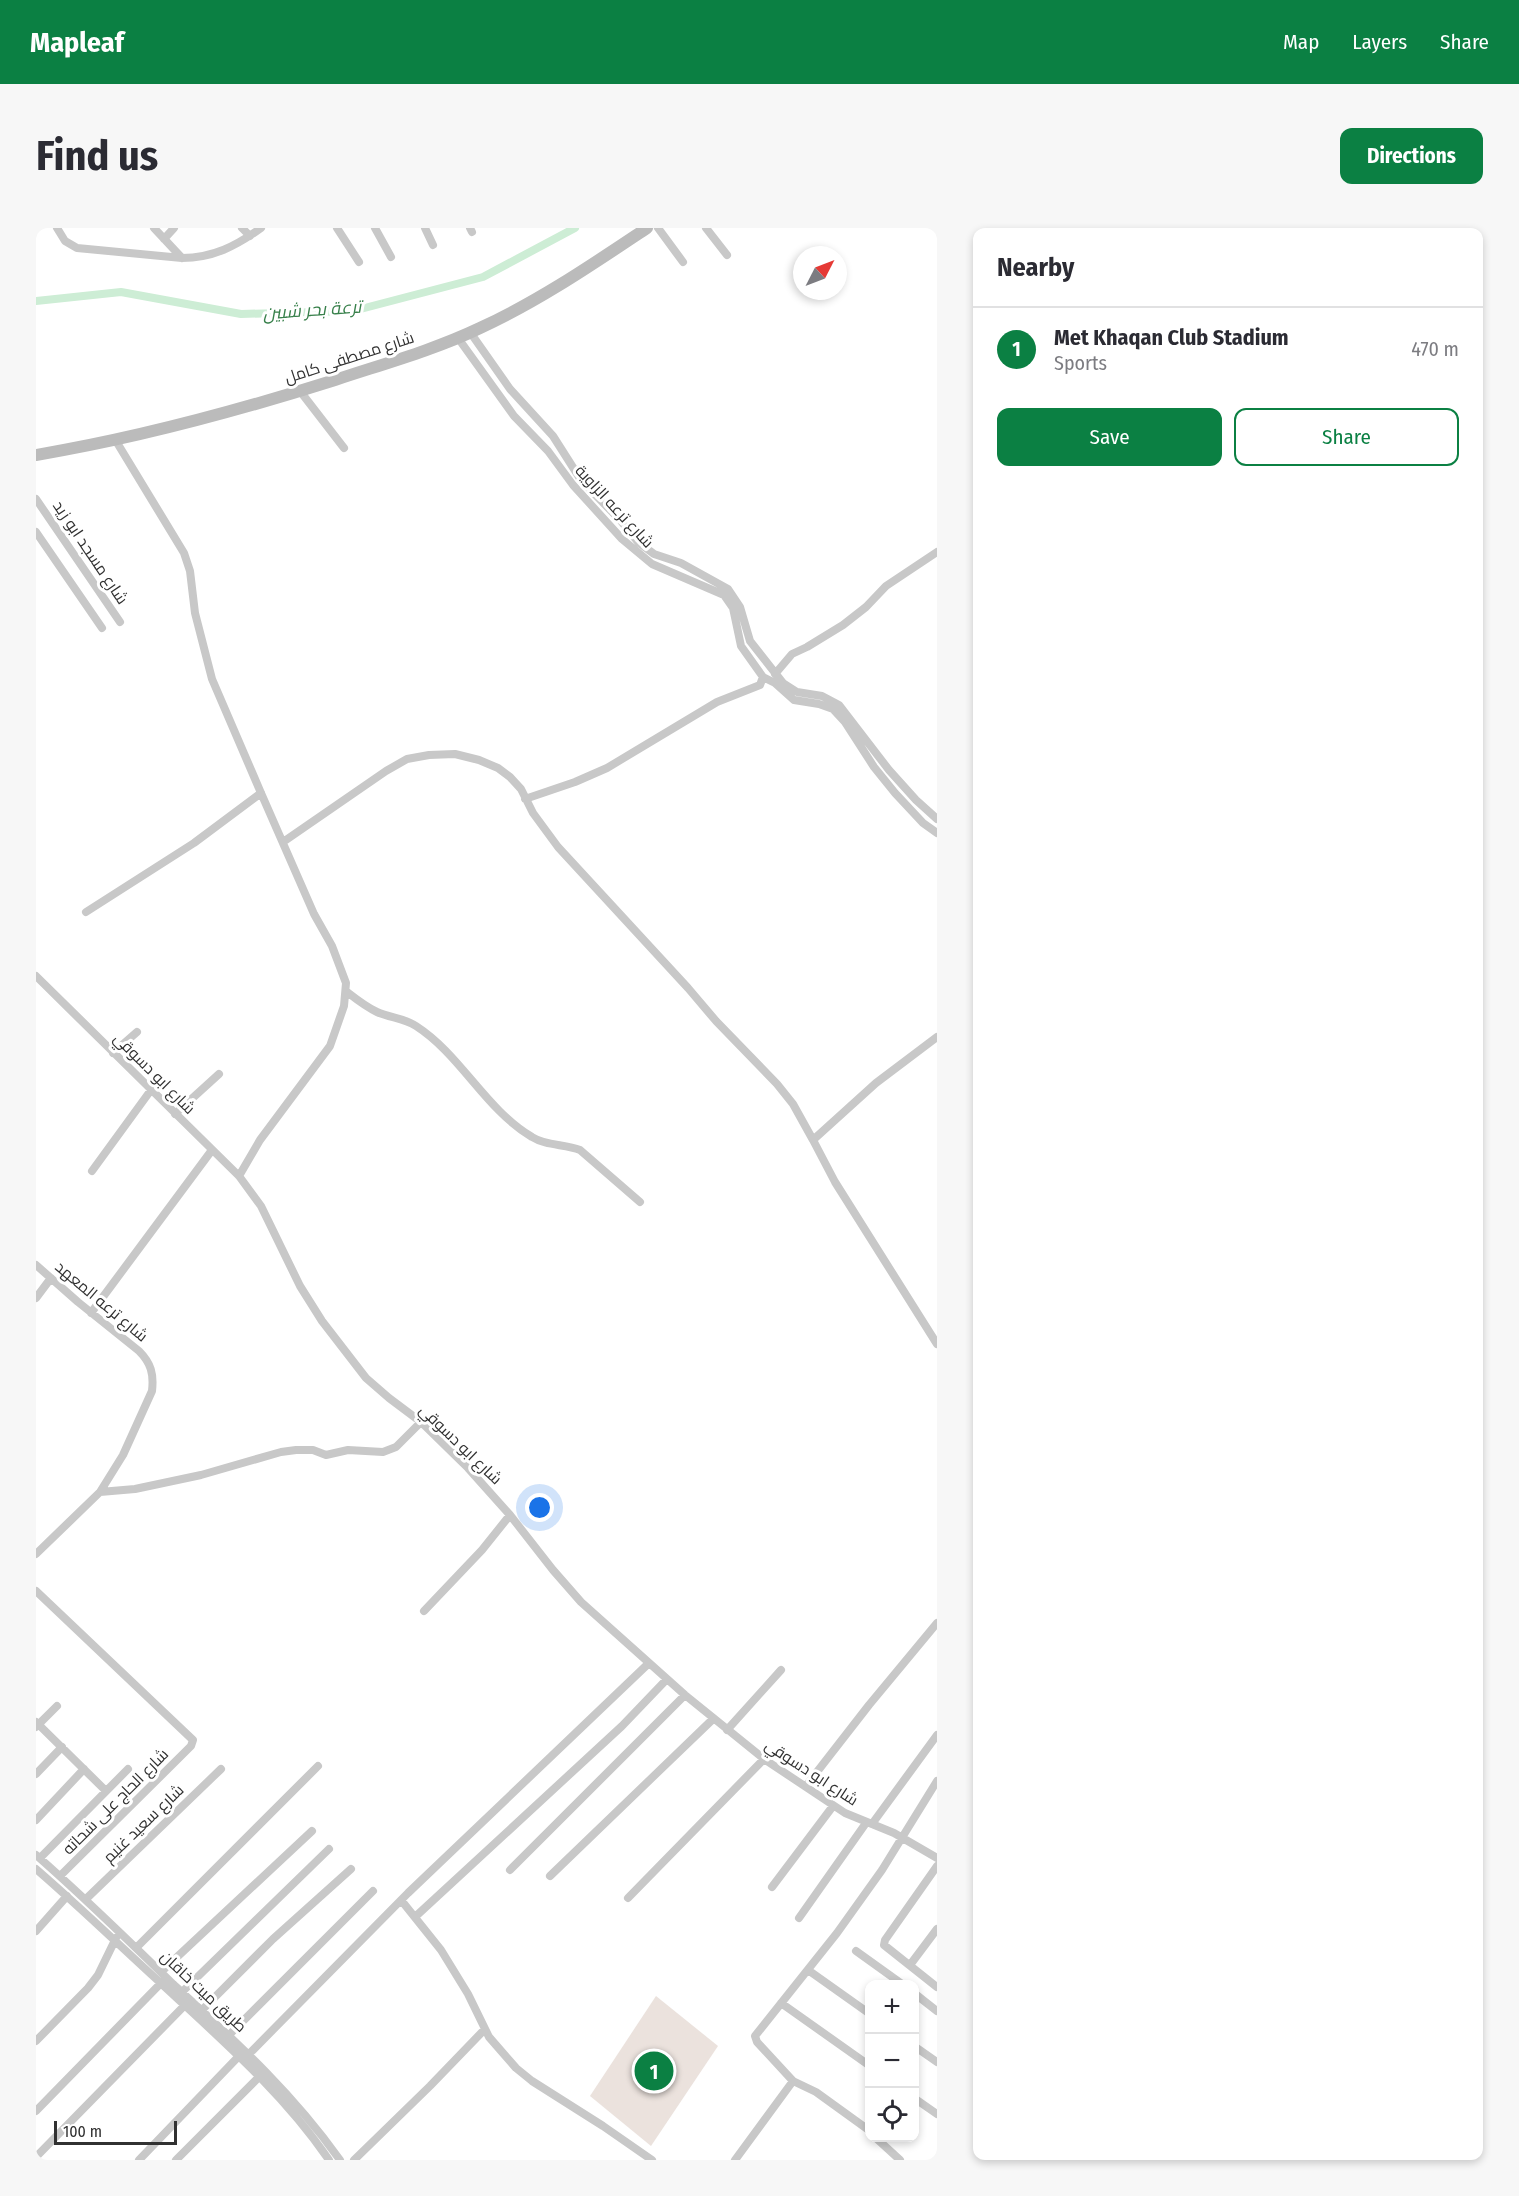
<!DOCTYPE html>
<meta charset="utf-8">
<style>
body{margin:0;font-family:"Fira Sans Condensed",Cairo,sans-serif;background:#f7f7f7;color:#2b2b33}
.controls{position:absolute;right:18px;bottom:18px;display:grid;overflow:hidden;border-radius:12px;box-shadow:0 3px 9px #0003}
.controls button{width:54px;height:54px;display:grid;place-items:center;padding:0;border:0;border-bottom:2px solid #e1e1e2;background:#fff;color:#2b2b33;font:30px sans-serif}
.compass{position:absolute;left:757px;top:18px;width:54px;height:54px;border-radius:50%;background:#fff;box-shadow:0 3px 9px #0003;rotate:48deg}
.scale{position:absolute;left:18px;bottom:15px;width:123px;box-sizing:border-box;padding-left:6px;border:3px solid #313131;border-top:0;font-size:16px;line-height:21px;white-space:nowrap;color:#313131;-webkit-text-stroke:4px #fff;paint-order:stroke}
.you{position:absolute;left:504px;top:1280px;width:21px;height:21px;margin:-15px;border:4px solid #fff;border-radius:50%;background:#1a73e8;box-shadow:0 0 0 9px #1a73e833}
.badge{display:grid;place-items:center;width:39px;height:39px;border-radius:50%;background:#0b8043;color:#fff;font-size:20px;font-weight:700}
.pin{position:absolute;translate:-50% -50%;border:3px solid #fff;box-shadow:0 2px 6px #0006}
.list{margin:0;padding:0;list-style:none}
h2{display:flex;justify-content:space-between;align-items:center;height:78px;margin:0;padding:0 24px;font-size:26px}
h2 small{font-size:20px;font-weight:400;color:#7c7c81}
.list li{display:grid;grid-template-columns:39px 1fr auto;gap:18px;align-items:center;box-sizing:border-box;height:84px;padding:0 24px;border-top:2px solid #e1e1e2}
.list b{display:block;font-size:22px;white-space:nowrap}
.list p{margin:0;font-size:20px;white-space:nowrap;color:#7c7c81}
.list em{font-size:20px;font-style:normal;color:#7c7c81}
.actions{display:flex;gap:12px;padding:18px 24px}
.actions a{flex:1;padding:14px 0;border:2px solid #0b8043;border-radius:12px;text-align:center;font-size:21px;color:#0b8043}
.actions .main{background:#0b8043;color:#fff}
.icon{flex:none;width:33px;height:33px;fill:none;stroke:currentColor;stroke-width:2;stroke-linecap:round;stroke-linejoin:round}
.map{position:relative;flex:none;width:901px;height:1932px;overflow:hidden;border-radius:12px}
header{display:flex;align-items:center;gap:36px;box-sizing:border-box;height:84px;padding:0 30px;background:#0b8043;color:#fff}
header strong{font-size:28px}
nav{display:flex;gap:33px;margin-inline-start:auto;font-size:21px}
.intro{display:flex;align-items:center;justify-content:space-between;box-sizing:border-box;height:144px;padding:0 36px}
h1{margin:0;font-size:42px}
.button{padding:15px 27px;border-radius:12px;background:#0b8043;color:#fff;font-size:21px;font-weight:700}
main{display:flex;gap:36px;padding:0 36px}
aside{flex:1;background:#fff;border-radius:12px;box-shadow:0 3px 9px #0003}
.map>svg:first-child{display:block}
.green{fill:#ebe2dd}
.lines{fill:none;stroke-linecap:round;stroke-linejoin:round}
.canal{stroke:#cdedd5;stroke-width:8}
.street{stroke:#c8c8c8;stroke-width:8}
.secondary{stroke:#bbb;stroke-width:12}
.labels{text-anchor:middle;stroke-width:6;stroke-linejoin:round;paint-order:stroke}
.street-label{font-size:16px;fill:#313131;stroke:#fff}
.water-label{font-size:18px;font-style:italic;fill:#38804b;stroke:#fff}
</style>
<header>
<strong>Mapleaf</strong>
<nav><a>Map</a><a>Layers</a><a>Share</a></nav>
</header>
<div class="intro"><h1>Find us</h1><a class="button">Directions</a></div>
<main>
<div class="map">
<svg width="901" height="1932" viewBox="0 0 901 1932">
<rect width="100%" height="100%" fill="#fff"/>
<path class="green" d="M 620,1768 L 682,1818 L 615,1918 L 554,1868 Z"/>
<g class="lines">
<path class="canal" d="M 0,73 L 85,64 L 205,86 L 317,83 L 447,49 L 539,0"/>
<path class="street" d="M 21,0 L 29,13 L 41,20 L 146,30 C 177,30 200,18 225,0
M 118,0 L 146,30
M 206,0 L 214,8
M 301,0 L 323,34
M 339,0 L 355,29
M 389,0 L 397,17
M 434,0 L 436,4
M 622,0 L 647,34
M 670,0 L 691,27
M 128,11 L 138,0
M 434,104 L 474,161 L 517,208 L 545,252 L 585,293 L 602,314 L 618,326 L 645,335 L 692,361 L 704,379 L 714,413 L 747,455 L 761,464 L 786,468 L 803,477 L 853,542 L 880,572 L 901,591
M 422,110 L 478,188 L 512,223 L 537,257 L 586,311 L 616,336 L 688,367 L 697,380 L 705,418 L 727,449 L 739,455 L 758,472 L 783,476 L 797,481 L 809,494 L 838,539 L 859,565 L 887,595 L 901,605
M 264,163 L 308,220
M 80,213 L 148,325 L 154,343 L 159,385 L 176,451 L 225,565 L 278,686 L 296,718 L 310,755 L 308,778 L 294,818 L 224,912 L 203,948
M 0,271 L 84,394
M 0,304 L 66,400
M 739,446 L 756,426 L 771,419 L 807,397 L 830,379 L 850,358 L 901,324
M 489,571 L 539,554 L 571,540 L 681,474 L 724,457 L 727,449
M 247,614 L 350,543 L 371,531 L 393,527 L 419,526 L 443,532 L 462,540 L 474,549 L 485,561 L 497,585 L 522,619 L 652,760 L 680,793 L 741,856 L 757,876 L 777,912
M 50,684 L 158,615 L 225,565
M 0,748 L 203,948 L 225,978 L 264,1058 L 286,1093 L 330,1150 L 353,1170 L 385,1194 L 432,1240 L 474,1287 L 517,1342 L 545,1374 L 649,1467 L 728,1531 L 809,1585 L 858,1605 L 901,1630
M 311,764 C 320,771 330,779 341,784 C 354,790 368,790 380,798 C 425,827 449,881 496,909 C 510,918 529,916 544,922 L 604,974
M 901,809 L 840,855 L 777,912 L 799,954 L 901,1116
M 77,825 L 101,804
M 139,886 L 183,846
M 56,943 L 115,862
M 0,1037 L 42,1074 L 103,1123 C 115,1135 118,1146 116,1163 L 87,1227 L 64,1264
M 0,1070 L 15,1050
M 55,1085 L 176,922
M 0,1326 L 64,1264 L 99,1261 L 165,1247 L 245,1224 L 260,1222 L 277,1222 L 290,1227 L 312,1222 L 347,1224 L 360,1219 L 385,1194
M 0,1363 L 157,1512 L 155,1518 L 24,1648
M 388,1383 L 446,1322 L 474,1287
M 0,1494 L 70,1563
M 0,1499 L 21,1478
M 691,1502 L 745,1442
M 0,1546 L 26,1519
M 770,1558 L 833,1477 L 901,1395
M 0,1592 L 48,1541
M 836,1596 L 901,1507
M 0,1627 C 47,1668 92,1712 137,1756 C 199,1813 254,1862 304,1932
M 4,1630 L 92,1541
M 901,1638 L 849,1712 L 848,1717 L 901,1759
M 0,1641 C 44,1679 86,1720 129,1759 C 187,1813 248,1866 293,1932
M 474,1642 L 649,1467
M 514,1648 L 677,1491
M 736,1659 L 797,1578
M 592,1670 L 728,1531
M 50,1671 L 185,1541
M 365,1672 L 405,1722 L 432,1766 L 453,1809 L 480,1840 L 496,1853 L 567,1898 L 616,1932
M 379,1689 L 586,1498 L 631,1451
M 763,1690 L 830,1595
M 0,1703 L 31,1668
M 100,1720 L 282,1538
M 820,1723 L 866,1756
M 874,1737 L 901,1701
M 772,1742 L 834,1786
M 125,1744 L 276,1603
M 146,1764 L 293,1621
M 878,1765 L 901,1783
M 745,1775 L 834,1838
M 166,1782 L 237,1711 L 315,1641
M 193,1807 L 337,1663
M 0,1813 L 52,1760 L 62,1747 L 80,1710
M 878,1818 L 901,1834
M 213,1826 L 372,1665 L 613,1435
M 757,1853 L 721,1814 L 719,1808 L 801,1705 L 846,1642 L 901,1553
M 878,1870 L 901,1886
M 0,1883 L 128,1752
M 840,1910 L 864,1932
M 0,1929 L 149,1777
M 103,1932 L 203,1828
M 140,1932 L 223,1849
M 318,1932 L 394,1858 L 449,1801
M 699,1932 L 757,1853 L 780,1864 L 834,1903"/>
<path class="secondary" d="M 0,227 C 102,210 201,183 299,152 C 347,136 398,122 444,100 C 503,73 557,36 611,0"/>
</g>
<g class="labels">
<g class="street-label">
<text transform="translate(313 129) rotate(-18)" y="6">شارع مصطفى كامل</text>
<text transform="translate(579 278) rotate(47)" y="6">شارع ترعه الزاوية</text>
<text transform="translate(55 324) rotate(56)" y="6">شارع مسجد ابو زيد</text>
<text transform="translate(119 845) rotate(45)" y="6">شارع ابو دسوقي</text>
<text transform="translate(66 1073) rotate(40)" y="6">شارع ترعه المعهد</text>
<text transform="translate(425 1216) rotate(44)" y="6">شارع ابو دسوقي</text>
<text transform="translate(776 1544) rotate(33)" y="6">شارع ابو دسوقي</text>
<text transform="translate(79 1573) rotate(-45)" y="6">شارع الحاج على شحاته</text>
<text transform="translate(107 1595) rotate(-44)" y="6">شارع سعيد غنيم</text>
<text transform="translate(168 1763) rotate(43)" y="6">طريق ميت خاقان</text>
</g>
<g class="water-label">
<text transform="translate(276 82) rotate(-4)" y="6">ترعة بحر شبين</text>
</g>
</g>
</svg>
<div class="controls">
<button>+</button>
<button>−</button>
<button><svg class="icon" aria-label="locate" viewBox="0 0 24 24"><circle cx="12" cy="12" r="6"/><path d="M12 2v4M12 18v4M2 12h4M18 12h4"/></svg></button>
</div>
<svg class="compass" viewBox="-18 -18 36 36"><path d="M0-13l5 13h-10z" fill="#e53935"/><path d="M0 13l5-13h-10z" fill="#7c7c81"/></svg>
<div class="scale">100 m</div>
<div class="you"></div>
<div class="pin badge" style="left:618px;top:1843px">1</div>
</div>
<aside>
<h2>Nearby<small></small></h2>
<ul class="list">
<li><span class="badge">1</span><div><b>Met Khaqan Club Stadium</b><p>Sports</p></div><em>470 m</em></li>
</ul>
<div class="actions"><a class="main">Save</a><a>Share</a></div>
</aside>
</main>
